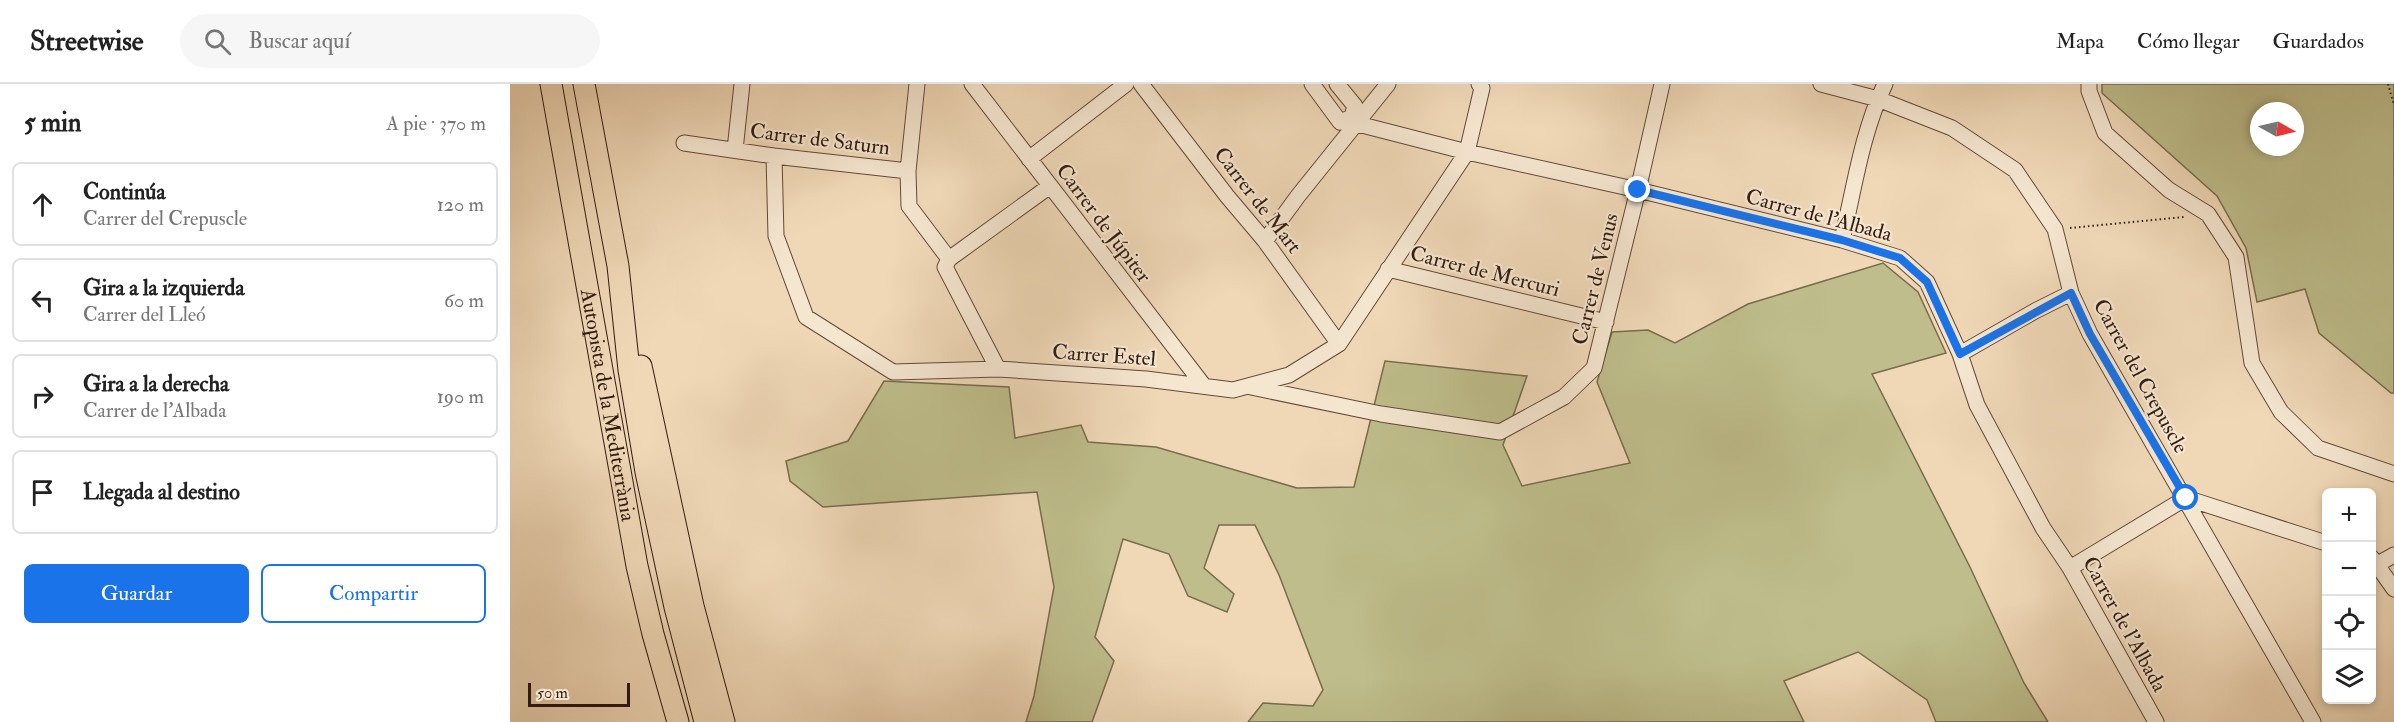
<!DOCTYPE html>
<html lang="es">
<meta charset="utf-8">
<style>
body{margin:0;font-family:"IM FELL Double Pica",serif;background:#f6f6f6;color:#222}
.controls{position:absolute;right:18px;bottom:18px;display:grid;overflow:hidden;border-radius:9px;box-shadow:0 3px 9px #0003}
.controls button{width:54px;height:54px;display:grid;place-items:center;padding:0;border:0;border-bottom:2px solid #e0e0e0;background:#fff;color:#222;font:30px sans-serif}
.compass{position:absolute;left:1740px;top:18px;width:54px;height:54px;border-radius:50%;background:#fff;box-shadow:0 3px 9px #0003;rotate:98deg}
.scale{position:absolute;left:18px;bottom:15px;width:102px;box-sizing:border-box;padding-left:6px;border:3px solid #321b11;border-top:0;font-size:16px;line-height:21px;white-space:nowrap;color:#321b11;-webkit-text-stroke:4px #f5e6d0;paint-order:stroke}
.stop{position:absolute;width:18px;height:18px;margin:-14px;border:4px solid #1a73e8;border-radius:50%;background:#fff}
.stop.end{background:#1a73e8;border-color:#fff;box-shadow:0 2px 6px #0008}
.list{margin:0;padding:0;list-style:none}
h2{display:flex;justify-content:space-between;align-items:center;height:78px;margin:0;padding:0 24px;font-size:26px}
h2 small{font-size:20px;font-weight:400;color:#767676}
.list li{display:grid;grid-template-columns:39px 1fr auto;gap:18px;align-items:center;box-sizing:border-box;height:84px;margin:0 12px 12px;padding:0 12px;border:2px solid #e0e0e0;border-radius:9px}
.list b{display:block;font-size:22px;white-space:nowrap}
.list p{margin:0;font-size:20px;white-space:nowrap;color:#767676}
.list em{font-size:20px;font-style:normal;color:#767676}
.actions{display:flex;gap:12px;padding:18px 24px}
.actions a{flex:1;padding:14px 0;border:2px solid #1a73e8;border-radius:9px;text-align:center;font-size:21px;color:#1a73e8}
.actions .main{background:#1a73e8;color:#fff}
.icon{flex:none;width:33px;height:33px;fill:none;stroke:currentColor;stroke-width:2;stroke-linecap:round;stroke-linejoin:round}
.map{position:relative;flex:none;width:1884px;height:638px;overflow:hidden}
header{display:flex;align-items:center;gap:36px;box-sizing:border-box;height:84px;padding:0 30px;background:#fff;border-bottom:2px solid #e0e0e0}
header strong{font-size:28px}
nav{display:flex;gap:33px;margin-inline-start:auto;font-size:21px}
.search{width:420px;height:54px;background:#f6f6f6;display:flex;align-items:center;gap:15px;box-sizing:border-box;padding:0 21px;border-radius:33px;color:#767676;font-size:22px}
main{display:flex}
aside{flex:1;background:#fff}
.map>svg:first-child{display:block}
.green{fill:#bebd8b;stroke:#786c4e;stroke-width:1.5;fill-rule:evenodd}
.lines{fill:none;stroke-linecap:round;stroke-linejoin:round}
.minor-casing{stroke:#624a3a;stroke-width:17}
.highway-casing{stroke:#321b11;stroke-width:23}
.path{stroke:#321b11;stroke-width:2;stroke-dasharray:1.5 3;stroke-linecap:butt}
.minor{stroke:#f5e6d0;stroke-width:15}
.highway{stroke:#f0d8b7;stroke-width:21}
.route{stroke:#1a73e8;stroke-width:8}
.labels{text-anchor:middle;stroke-width:4.5;stroke-linejoin:round;paint-order:stroke}
.street-label{font-size:21px;fill:#321b11;stroke:#f5e6d0}
</style>
<header>
<strong>Streetwise</strong>
<div class="search"><svg class="icon" aria-label="search" viewBox="0 0 24 24"><circle cx="10" cy="10" r="6"/><path d="M15 15l6 6"/></svg>Buscar aquí</div>
<nav><a>Mapa</a><a>Cómo llegar</a><a>Guardados</a></nav>
</header>
<main>
<aside>
<h2>5 min<small>A pie · 370 m</small></h2>
<ul class="list">
<li><svg class="icon" aria-label="ahead" viewBox="0 0 24 24"><path d="M12 20V5M6 11l6-6 6 6"/></svg><div><b>Continúa</b><p>Carrer del Crepuscle</p></div><em>120 m</em></li>
<li><svg class="icon" aria-label="left" viewBox="0 0 24 24"><path d="M17 20v-9H6M10 6l-5 5 5 5"/></svg><div><b>Gira a la izquierda</b><p>Carrer del Lleó</p></div><em>60 m</em></li>
<li><svg class="icon" aria-label="right" viewBox="0 0 24 24"><path d="M7 20v-9h11M14 6l5 5-5 5"/></svg><div><b>Gira a la derecha</b><p>Carrer de l'Albada</p></div><em>190 m</em></li>
<li><svg class="icon" aria-label="arrive" viewBox="0 0 24 24"><path d="M6 21V4h12l-3 4 3 4H6"/></svg><div><b>Llegada al destino</b></div></li>
</ul>
<div class="actions"><a class="main">Guardar</a><a>Compartir</a></div>
</aside>
<div class="map">
<svg width="1884" height="638" viewBox="0 0 1884 638">
<rect width="100%" height="100%" fill="#f0d8b7"/>
<filter id="stains"><feTurbulence type="fractalNoise" baseFrequency=".00333" numOctaves="4"/><feColorMatrix values="0 0 0 0 .2 0 0 0 0 .09 0 0 0 0 .02 0 0 0 .5 -.17"/></filter>
<radialGradient id="worn" r=".72"><stop offset=".6" stop-color="#630" stop-opacity="0"/><stop offset="1" stop-color="#630" stop-opacity=".3"/></radialGradient>
<path class="green" d="M 1592,0 L 1884,0 L 1884,309 L 1881,309 L 1809,249 L 1795,205 L 1747,218 L 1736,164 L 1707,112 L 1592,9 ZM 1749,27 L 1785,27 L 1785,63 L 1749,63 Z
M 1373,179 L 1408,208 L 1436,269 L 1362,290 L 1460,483 L 1514,599 L 1538,638 L 1426,638 L 1417,616 L 1348,568 L 1274,597 L 1294,638 L 738,638 L 753,619 L 803,622 L 813,606 L 769,491 L 745,441 L 709,441 L 694,484 L 724,510 L 717,528 L 678,512 L 659,470 L 613,455 L 585,553 L 604,577 L 582,638 L 516,638 L 524,612 L 544,503 L 527,408 L 313,423 L 280,397 L 276,377 L 338,357 L 374,297 L 499,303 L 505,354 L 571,341 L 578,358 L 646,363 L 787,404 L 844,403 L 875,277 L 1017,292 L 993,361 L 1012,402 L 1120,379 L 1087,298 L 1102,248 L 1138,246 L 1165,259 L 1238,220 Z"/>
<g class="lines">
<g class="minor-casing">
<path id="minor" d="M 462,0 L 694,302
M 631,0 L 717,112 L 755,157 L 829,260
M 802,0 L 830,38 L 842,33
M 827,0 L 845,22 L 842,33
M 1311,0 L 1368,15 L 1442,44 L 1505,86 L 1545,145 L 1561,209 L 1580,250 L 1803,638
M 1579,0 L 1579,7 L 1595,49 L 1659,106 L 1698,130 L 1726,173 L 1742,279 L 1771,328 L 1808,364 L 1884,390
M 842,33 L 848,40 L 957,68 L 1128,106 L 1332,156 L 1390,174 L 1417,198 L 1450,270 L 1467,321 L 1533,444 L 1560,484 L 1646,638
M 174,59 L 264,72 L 398,87 L 399,122 L 439,175 L 435,183 L 488,285
M 225,66 L 232,0
M 264,72 L 266,152 L 296,233 L 383,288 L 488,285 L 636,295 L 723,306 L 779,291 L 829,260 L 957,68 L 972,4 L 969,0
M 519,75 L 616,0
M 398,87 L 407,0
M 1332,156 C 1344,105 1352,48 1375,0
M 755,157 L 788,112 L 878,0
M 439,175 L 540,102
M 878,185 L 1096,238
M 1450,270 L 1525,227 L 1561,209
M 741,303 L 871,330 L 990,348 L 1054,313 L 1084,284 L 1128,106 L 1152,0
M 1862,474 L 1884,505
M 1868,480 L 1884,471
M 1560,484 L 1676,414 L 1816,459"/>
</g>
<g class="highway-casing">
<g id="highway">
<path id="s1" d="M 41,0 L 127,482 L 143,550 L 168,638"/>
<path d="M 74,0 L 108,182 L 119,286 L 136,388 L 165,523 L 195,638"/>
<path d="M 131,282 L 183,522 L 214,638"/>
</g>
</g>
<path class="path" d="M 1878,0 L 1884,21
M 1560,144 L 1674,133"/>
<use href="#minor" class="minor"/>
<use href="#highway" class="highway"/>
</g>
<g class="lines">
<path class="route" d="M 1128,106 L 1332,156 L 1390,174 L 1417,198 L 1450,270 L 1561,209 L 1580,250 L 1676,414"/>
</g>
<g class="labels">
<g class="street-label">
<text transform="translate(310 55) rotate(7)" y="7">Carrer de Saturn</text>
<text transform="translate(748 116) rotate(52)" y="7">Carrer de Mart</text>
<text transform="translate(1309 131) rotate(15)" y="7">Carrer de l'Albada</text>
<text transform="translate(594 139) rotate(53)" y="7">Carrer de Júpiter</text>
<text transform="translate(975 187) rotate(14)" y="7">Carrer de Mercuri</text>
<text transform="translate(1085 195) rotate(-76)" y="7">Carrer de Venus</text>
<text transform="translate(594 271) rotate(4)" y="7">Carrer Estel</text>
<text transform="translate(1631 292) rotate(61)" y="7">Carrer del Crepuscle</text>
<text dy="7" stroke="none"><textPath href="#s1" startOffset="326">Autopista de la Mediterrània</textPath></text>
<text transform="translate(1615 540) rotate(61)" y="7">Carrer de l'Albada</text>
</g>
</g>
<rect width="100%" height="100%" filter="url(#stains)"/>
<rect width="100%" height="100%" fill="url(#worn)"/>
</svg>
<div class="controls">
<button>+</button>
<button>−</button>
<button><svg class="icon" aria-label="locate" viewBox="0 0 24 24"><circle cx="12" cy="12" r="6"/><path d="M12 2v4M12 18v4M2 12h4M18 12h4"/></svg></button>
<button><svg class="icon" aria-label="layers" viewBox="0 0 24 24"><path d="M12 4l9 5-9 5-9-5zM3 14l9 5 9-5"/></svg></button>
</div>
<svg class="compass" viewBox="-18 -18 36 36"><path d="M0-13l5 13h-10z" fill="#e53935"/><path d="M0 13l5-13h-10z" fill="#767676"/></svg>
<div class="scale">50 m</div>
<div class="stop" style="left:1676px;top:414px"></div>
<div class="stop end" style="left:1128px;top:106px"></div>
</div>
</main>
